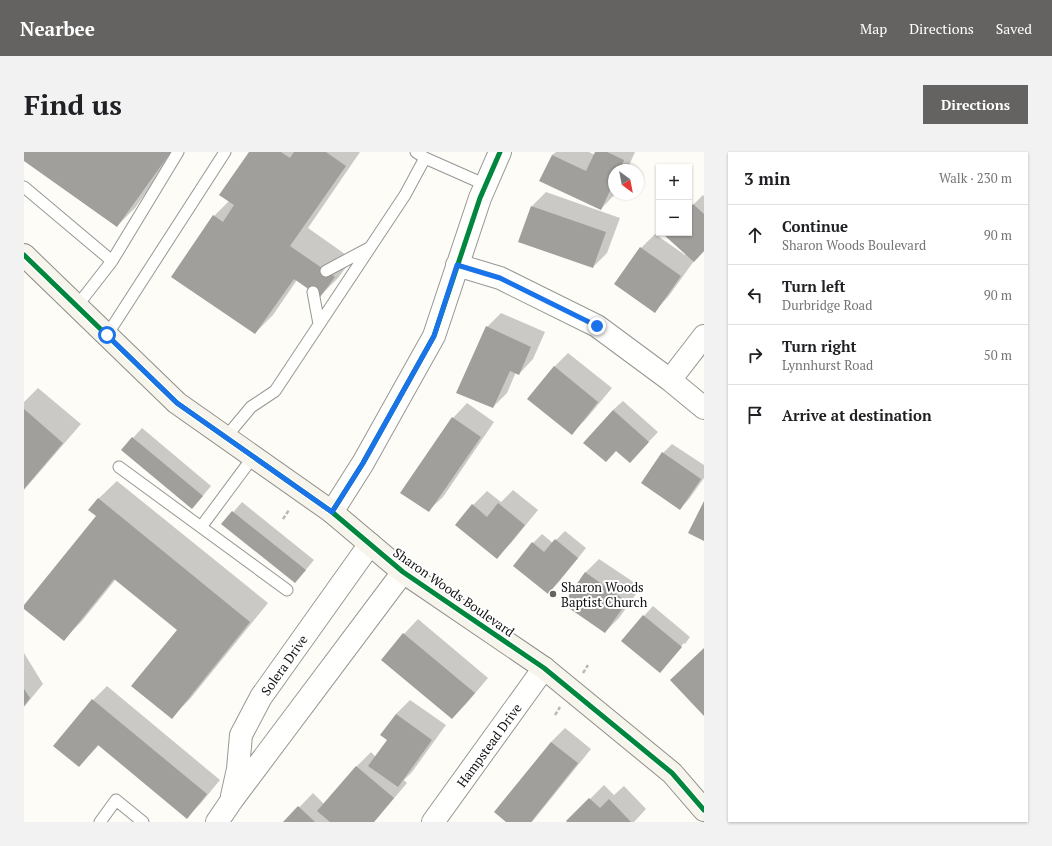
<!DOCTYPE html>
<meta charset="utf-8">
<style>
body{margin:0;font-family:"PT Serif",serif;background:#f2f2f2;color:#202124}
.controls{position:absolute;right:12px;top:12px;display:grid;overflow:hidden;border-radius:0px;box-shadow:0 1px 3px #0004}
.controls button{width:36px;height:36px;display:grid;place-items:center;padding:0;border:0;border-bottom:1px solid #e0e0e0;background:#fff;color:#202124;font:20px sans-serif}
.compass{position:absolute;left:584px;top:12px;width:36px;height:36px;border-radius:50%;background:#fff;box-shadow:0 1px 3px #0004;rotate:148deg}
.stop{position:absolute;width:12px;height:12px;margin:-9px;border:3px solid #1a73e8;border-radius:50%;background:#fff}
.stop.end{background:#1a73e8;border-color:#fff;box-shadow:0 1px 4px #0008}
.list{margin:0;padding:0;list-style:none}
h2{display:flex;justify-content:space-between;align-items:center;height:52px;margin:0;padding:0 16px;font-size:17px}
h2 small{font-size:13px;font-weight:400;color:#757577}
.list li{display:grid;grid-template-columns:26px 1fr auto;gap:12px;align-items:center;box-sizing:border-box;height:60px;padding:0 16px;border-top:1px solid #e0e0e0}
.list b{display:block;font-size:15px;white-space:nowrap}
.list p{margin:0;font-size:13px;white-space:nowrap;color:#757577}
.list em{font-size:13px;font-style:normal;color:#757577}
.icon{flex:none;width:22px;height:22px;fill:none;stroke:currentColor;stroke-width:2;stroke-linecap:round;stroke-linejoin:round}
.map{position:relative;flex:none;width:680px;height:670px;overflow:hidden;border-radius:0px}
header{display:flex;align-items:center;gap:24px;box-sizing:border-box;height:56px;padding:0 20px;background:#646362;color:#fff}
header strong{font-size:19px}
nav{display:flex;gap:22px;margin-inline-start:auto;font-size:14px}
.intro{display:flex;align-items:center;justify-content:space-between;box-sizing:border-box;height:96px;padding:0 24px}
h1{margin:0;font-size:28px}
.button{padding:10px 18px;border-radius:0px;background:#646362;color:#fff;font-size:14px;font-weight:700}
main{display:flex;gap:24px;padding:0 24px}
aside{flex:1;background:#fff;border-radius:0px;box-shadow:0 1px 3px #0004}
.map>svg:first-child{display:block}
.shadow{fill:#0003}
.building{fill:#a19f9c}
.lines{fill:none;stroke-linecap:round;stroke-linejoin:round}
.lane-casing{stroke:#979795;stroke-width:13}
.street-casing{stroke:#979795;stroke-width:24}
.secondary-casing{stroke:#8e8d8b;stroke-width:24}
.path{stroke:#b9b9b8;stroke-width:2.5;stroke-dasharray:4 2;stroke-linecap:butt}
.lane{stroke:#fffffe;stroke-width:11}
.street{stroke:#fffffe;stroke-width:22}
.secondary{stroke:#f6f4eb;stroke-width:22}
.cycleway-casing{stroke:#fff;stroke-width:8}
.cycleway{stroke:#00873e;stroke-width:5}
.route{stroke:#1a73e8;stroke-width:5}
.poi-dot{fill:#646362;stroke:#fff;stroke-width:1.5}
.labels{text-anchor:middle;stroke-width:4;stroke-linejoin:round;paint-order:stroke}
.poi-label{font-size:13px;fill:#111;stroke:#fff;text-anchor:start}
.street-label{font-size:13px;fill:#111;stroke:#fff}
</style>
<header>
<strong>Nearbee</strong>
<nav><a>Map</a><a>Directions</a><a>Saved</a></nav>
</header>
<div class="intro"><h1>Find us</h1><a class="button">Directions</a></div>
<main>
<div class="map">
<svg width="680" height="670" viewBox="0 0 680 670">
<rect width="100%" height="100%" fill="#fdfcf7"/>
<path class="shadow" d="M 0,0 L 151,0 L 111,56 L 93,74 L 0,8 Z
M 226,0 L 336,0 L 284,76 L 328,107 L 314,126 L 296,144 L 273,128 L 249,163 L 231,181 L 190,64 L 205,49 Z
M 532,0 L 565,0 L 571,3 L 572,0 L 611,0 L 603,18 L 590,18 L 590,42 L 591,42 L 577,57 L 528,3 Z
M 522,40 L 596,66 L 583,101 L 569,115 L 508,54 Z
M 679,43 L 680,44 L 680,99 L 670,109 L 644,145 L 630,159 L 617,96 L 631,82 L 661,103 L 662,102 L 643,81 L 665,81 L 665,57 Z
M 477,161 L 521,180 L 509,207 L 495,222 L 492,220 L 483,241 L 469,255 L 463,175 Z
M 544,201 L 588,236 L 562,267 L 548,281 L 530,215 Z
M 14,236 L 57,272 L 0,338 L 0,250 Z
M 599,249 L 634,280 L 615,300 L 589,258 Z
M 443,251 L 470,270 L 419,345 L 404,359 L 429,266 Z
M 118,276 L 187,334 L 177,346 L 109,286 Z
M 648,292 L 680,313 L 680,326 L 665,347 L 656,357 L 639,301 Z
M 93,329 L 244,451 L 166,547 L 148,565 L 154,478 L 92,427 L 58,469 L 40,487 L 0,455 L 74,364 L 74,347 Z
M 489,338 L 514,358 L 487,391 L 473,405 L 449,353 L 463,339 L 477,350 Z
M 218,350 L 290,408 L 280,420 L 199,372 Z
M 541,379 L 562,396 L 534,431 L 524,441 L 509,391 L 518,382 L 529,391 Z
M 575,407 L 617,435 L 595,466 L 581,480 L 561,421 Z
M 629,454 L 666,485 L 661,492 L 660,491 L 643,511 L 644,511 L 636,520 L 620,464 Z
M 394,467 L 464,526 L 442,552 L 428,566 L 358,508 L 380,482 Z
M 0,501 L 19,532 L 0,555 Z
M 83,534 L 196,628 L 177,651 L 163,665 L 75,593 L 55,614 L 69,548 Z
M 386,548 L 422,573 L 388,620 L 380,628 L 383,631 L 350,670 L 261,670 L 289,641 L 300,652 L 333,614 L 347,600 L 352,605 L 365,588 L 358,583 L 372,562 Z
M 541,576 L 567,597 L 508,670 L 484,670 L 471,660 L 527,590 Z
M 580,633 L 590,643 L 600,634 L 622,657 L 610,670 L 545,670 L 544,669 Z"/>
<path class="building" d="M 0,0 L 147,0 L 93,75 L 0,9 Z
M 225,0 L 257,0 L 266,6 L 270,0 L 302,0 L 322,14 L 266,94 L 311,125 L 296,145 L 270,127 L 231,182 L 147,125 L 189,63 L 199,70 L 210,53 L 195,43 Z
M 571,0 L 583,0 L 600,8 L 596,18 L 590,18 L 590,30 L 577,58 L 515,29 L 528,3 L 562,19 Z
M 669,52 L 680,62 L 680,99 L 670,110 L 640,83 L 642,81 L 665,81 L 665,56 Z
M 507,54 L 582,80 L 569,116 L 494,90 Z
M 616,95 L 657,124 L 631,161 L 590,132 Z
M 462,174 L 507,195 L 495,223 L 486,219 L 469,256 L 432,241 Z
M 530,214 L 574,250 L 548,283 L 503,247 Z
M 0,257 L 39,291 L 0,337 Z
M 589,258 L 625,290 L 606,311 L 592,299 L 582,310 L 559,291 Z
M 428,265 L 457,285 L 405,360 L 376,341 Z
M 108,285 L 179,344 L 168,357 L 97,298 Z
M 638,300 L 677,327 L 656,358 L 617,331 Z
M 74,346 L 226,470 L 148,567 L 107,534 L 153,478 L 90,427 L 40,489 L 0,457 L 0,453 L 72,364 L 64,358 Z
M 680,349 L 680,389 L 664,381 Z
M 474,351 L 501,373 L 473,407 L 431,373 L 448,352 L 463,365 Z
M 208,359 L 282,418 L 271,431 L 197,372 Z
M 531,387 L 554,406 L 524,442 L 489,414 L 508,390 L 520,400 Z
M 561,420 L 603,450 L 581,481 L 539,452 Z
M 619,463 L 658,495 L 636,521 L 597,489 Z
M 379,481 L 451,541 L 428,567 L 357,508 Z
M 680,496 L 680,564 L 646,528 Z
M 0,537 L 6,546 L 0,554 Z
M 68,547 L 183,642 L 163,667 L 74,593 L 55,615 L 29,594 Z
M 372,562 L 408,588 L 374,635 L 344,614 L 363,588 L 356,583 Z
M 527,590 L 554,611 L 507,670 L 482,670 L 470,660 Z
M 332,614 L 370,646 L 350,670 L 306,670 L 293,659 Z
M 565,646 L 576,656 L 585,647 L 607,670 L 543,670 L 542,669 Z
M 274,654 L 291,670 L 259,670 Z"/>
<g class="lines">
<g class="lane-casing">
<path id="lane" d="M 392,0 L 401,6 L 462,33
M 0,35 L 88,109
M 302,119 L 345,96
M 289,140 L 295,172
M 53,154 L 88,109 L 154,0
M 83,183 L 201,0
M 202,285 L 227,255 L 251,239 L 381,43 L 401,6
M 95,315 L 263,438
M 177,375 L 229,305
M 76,670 L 92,648 L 119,670"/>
</g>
<g class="street-casing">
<path id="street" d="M 433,113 L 476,126 L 573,174 L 646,228 L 680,256
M 646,228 L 680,184
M 308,360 L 339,311 L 410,184 L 456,46 L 476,0
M 208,644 L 214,617 L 217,583 L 237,545 L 346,392
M 193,670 L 208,648 L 379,420
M 409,670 L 520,516"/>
</g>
<g class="secondary-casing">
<path id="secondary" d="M 0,103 L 153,251 L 308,360 L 379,420 L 520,516 L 648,621 L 680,658"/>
</g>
<path class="path" d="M 259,367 L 265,358
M 559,521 L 564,513
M 531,563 L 536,555"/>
<use href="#lane" class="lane"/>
<use href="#street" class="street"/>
<use href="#secondary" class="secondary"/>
<g class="cycleway-casing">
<path id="cycleway" d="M 0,103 L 153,251 L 308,360 L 379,420 L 520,516 L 648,621 L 680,658
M 308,360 L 339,311 L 410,184 L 456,46 L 476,0"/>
</g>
<use href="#cycleway" class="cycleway"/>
</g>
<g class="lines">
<path class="route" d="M 83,183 L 153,251 L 308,360 L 339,311 L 410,184 L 433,113 L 476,126 L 573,174"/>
</g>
<circle class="poi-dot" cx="529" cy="442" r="4"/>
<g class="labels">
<g class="poi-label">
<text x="537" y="440">Sharon Woods<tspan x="537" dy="15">Baptist Church</tspan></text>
</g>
<g class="street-label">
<text transform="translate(430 440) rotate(35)" y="5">Sharon Woods Boulevard</text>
<text transform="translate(260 513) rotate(-55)" y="5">Solera Drive</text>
<text transform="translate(465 593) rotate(-54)" y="5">Hampstead Drive</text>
</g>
</g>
</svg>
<div class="controls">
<button>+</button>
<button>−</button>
</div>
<svg class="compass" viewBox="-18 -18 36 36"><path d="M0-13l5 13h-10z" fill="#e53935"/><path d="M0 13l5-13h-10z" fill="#757577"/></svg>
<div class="stop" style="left:83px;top:183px"></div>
<div class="stop end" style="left:573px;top:174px"></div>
</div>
<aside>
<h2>3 min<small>Walk · 230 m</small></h2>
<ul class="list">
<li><svg class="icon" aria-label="ahead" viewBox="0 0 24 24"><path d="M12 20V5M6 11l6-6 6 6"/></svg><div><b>Continue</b><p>Sharon Woods Boulevard</p></div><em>90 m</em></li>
<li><svg class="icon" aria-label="left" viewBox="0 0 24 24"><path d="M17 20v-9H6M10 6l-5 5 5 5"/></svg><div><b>Turn left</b><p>Durbridge Road</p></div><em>90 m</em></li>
<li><svg class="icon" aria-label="right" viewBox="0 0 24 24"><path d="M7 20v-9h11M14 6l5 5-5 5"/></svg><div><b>Turn right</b><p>Lynnhurst Road</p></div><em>50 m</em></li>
<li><svg class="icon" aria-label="arrive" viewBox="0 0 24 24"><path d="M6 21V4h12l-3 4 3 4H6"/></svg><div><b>Arrive at destination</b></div></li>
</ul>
</aside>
</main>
